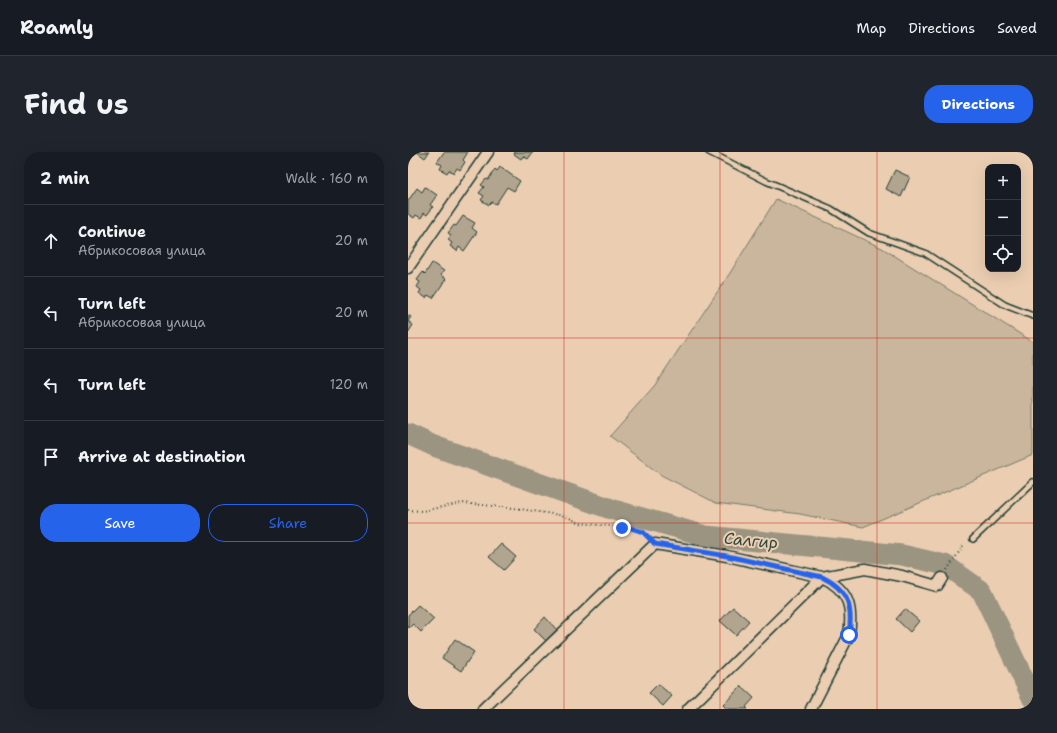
<!DOCTYPE html>
<meta charset="utf-8">
<style>
body{margin:0;font-family:"Shantell Sans",sans-serif;background:#20242c;color:#f1f3f6}
.controls{position:absolute;right:12px;top:12px;display:grid;overflow:hidden;border-radius:8px;box-shadow:0 4px 16px #0002}
.controls button{width:36px;height:36px;display:grid;place-items:center;padding:0;border:0;border-bottom:1px solid #363941;background:#171b24;color:#f1f3f6;font:20px sans-serif}
.stop{position:absolute;width:12px;height:12px;margin:-9px;border:3px solid #2563eb;border-radius:50%;background:#fff}
.stop.end{background:#2563eb;border-color:#fff;box-shadow:0 1px 4px #0008}
.list{margin:0;padding:0;list-style:none}
h2{display:flex;justify-content:space-between;align-items:center;height:52px;margin:0;padding:0 16px;font-size:17px}
h2 small{font-size:13px;font-weight:400;color:#9ea1a6}
.list li{display:grid;grid-template-columns:26px 1fr auto;gap:12px;align-items:center;box-sizing:border-box;height:72px;padding:0 16px;border-top:1px solid #363941}
.list b{display:block;font-size:15px;white-space:nowrap}
.list p{margin:0;font-size:13px;white-space:nowrap;color:#9ea1a6}
.list em{font-size:13px;font-style:normal;color:#9ea1a6}
.actions{display:flex;gap:8px;padding:12px 16px}
.actions a{flex:1;padding:9px 0;border:1px solid #2563eb;border-radius:16px;text-align:center;font-size:14px;color:#2563eb}
.actions .main{background:#2563eb;color:#fff}
.icon{flex:none;width:22px;height:22px;fill:none;stroke:currentColor;stroke-width:2;stroke-linecap:round;stroke-linejoin:round}
.map{position:relative;flex:none;width:625px;height:557px;overflow:hidden;border-radius:16px}
header{display:flex;align-items:center;gap:24px;box-sizing:border-box;height:56px;padding:0 20px;background:#171b24;border-bottom:1px solid #363941}
header strong{font-size:19px}
nav{display:flex;gap:22px;margin-inline-start:auto;font-size:14px}
.intro{display:flex;align-items:center;justify-content:space-between;box-sizing:border-box;height:96px;padding:0 24px}
h1{margin:0;font-size:28px}
.button{padding:10px 18px;border-radius:16px;background:#2563eb;color:#fff;font-size:14px;font-weight:700}
main{display:flex;gap:24px;padding:0 24px}
aside{flex:1;background:#171b24;border-radius:16px;box-shadow:0 4px 16px #0002}
.map>svg:first-child{display:block}
.green{fill:#cab69d;stroke:#747a68}
.lines{fill:none;stroke-linecap:round;stroke-linejoin:round}
.river{stroke:#9a9480;stroke-width:21}
.building{fill:#b2a58f;stroke:#1f3d34}
.service-casing{stroke:#1f3d34;stroke-width:8}
.minor-casing{stroke:#1f3d34;stroke-width:13}
.path{stroke:#1f3d34;stroke-width:2;stroke-dasharray:1 3;stroke-linecap:butt}
.service{stroke:#ebceb2;stroke-width:5}
.minor{stroke:#ebceb2;stroke-width:10}
.route{stroke:#2563eb;stroke-width:5}
.grid{fill:none;stroke:#c8321e;stroke-width:1;stroke-opacity:0.55}
.labels{text-anchor:middle;stroke-width:4;stroke-linejoin:round;paint-order:stroke}
.water-label{font-size:16px;font-style:italic;fill:#2b463c;stroke:#ebceb2}
</style>
<header>
<strong>Roamly</strong>
<nav><a>Map</a><a>Directions</a><a>Saved</a></nav>
</header>
<div class="intro"><h1>Find us</h1><a class="button">Directions</a></div>
<main>
<aside>
<h2>2 min<small>Walk · 160 m</small></h2>
<ul class="list">
<li><svg class="icon" aria-label="ahead" viewBox="0 0 24 24"><path d="M12 20V5M6 11l6-6 6 6"/></svg><div><b>Continue</b><p>Абрикосовая улица</p></div><em>20 m</em></li>
<li><svg class="icon" aria-label="left" viewBox="0 0 24 24"><path d="M17 20v-9H6M10 6l-5 5 5 5"/></svg><div><b>Turn left</b><p>Абрикосовая улица</p></div><em>20 m</em></li>
<li><svg class="icon" aria-label="left" viewBox="0 0 24 24"><path d="M17 20v-9H6M10 6l-5 5 5 5"/></svg><div><b>Turn left</b></div><em>120 m</em></li>
<li><svg class="icon" aria-label="arrive" viewBox="0 0 24 24"><path d="M6 21V4h12l-3 4 3 4H6"/></svg><div><b>Arrive at destination</b></div></li>
</ul>
<div class="actions"><a class="main">Save</a><a>Share</a></div>
</aside>
<div class="map">
<svg width="625" height="557" viewBox="0 0 625 557">
<rect width="100%" height="100%" fill="#ebceb2"/>
<filter id="ink" filterUnits="userSpaceOnUse"><feTurbulence type="fractalNoise" baseFrequency=".025" numOctaves="2"/><feDisplacementMap in="SourceGraphic" scale="8" xChannelSelector="R" yChannelSelector="G"/><feConvolveMatrix kernelMatrix="1 2 1 2 8 2 1 2 1" color-interpolation-filters="sRGB"/></filter>
<g filter="url(#ink)">
<path class="green" d="M 368,47 L 474,96 L 625,190 L 625,303 L 455,375 L 392,362 L 308,351 L 253,323 L 202,284 L 247,233 L 322,121 Z"/>
<g class="lines">
<path class="river" d="M 0,282 L 26,294 L 206,358 L 298,384 L 494,403 L 537,413 L 574,439 L 625,547"/>
</g>
<path class="building" d="M 9,0 L 21,0 L 17,6 Z
M 36,0 L 60,0 L 55,8 L 57,10 L 52,18 L 49,16 L 46,21 L 41,18 L 39,21 L 32,17 L 34,13 L 29,10 Z
M 107,0 L 125,0 L 120,7 L 115,4 L 113,7 L 106,2 Z
M 92,15 L 112,29 L 106,39 L 99,35 L 88,52 L 84,50 L 81,53 L 73,48 L 76,44 L 71,41 L 76,35 L 73,33 L 78,27 L 80,28 L 87,17 L 89,19 Z
M 487,18 L 502,25 L 493,45 L 478,37 Z
M 17,35 L 29,43 L 22,53 L 25,55 L 19,63 L 16,61 L 13,66 L 8,63 L 6,66 L 0,62 L 0,49 L 9,36 L 14,40 Z
M 55,64 L 67,71 L 64,76 L 69,80 L 56,99 L 51,95 L 49,99 L 42,94 L 44,91 L 40,88 L 43,83 L 40,81 L 46,73 L 48,74 Z
M 24,111 L 36,119 L 33,123 L 38,127 L 25,146 L 20,143 L 18,146 L 11,141 L 13,138 L 9,135 L 12,130 L 9,128 L 15,120 L 17,122 Z
M 0,163 L 3,165 L 0,169 L 5,173 L 0,181 Z
M 93,392 L 108,405 L 96,418 L 81,405 Z
M 10,453 L 26,467 L 13,480 L 5,472 L 1,476 L 0,475 L 0,463 Z
M 325,455 L 341,469 L 328,483 L 312,469 Z
M 497,457 L 511,469 L 502,480 L 488,467 Z
M 137,465 L 149,478 L 138,489 L 126,477 Z
M 47,487 L 66,500 L 53,519 L 34,506 Z
M 250,532 L 264,544 L 255,554 L 241,541 Z
M 333,534 L 346,546 L 338,555 L 340,557 L 319,557 L 315,553 Z"/>
<g class="lines">
<g class="service-casing">
<path id="service" d="M 301,0 L 358,29 L 423,57 L 461,81 L 517,101 L 597,153 L 625,164
M 565,387 L 625,330"/>
</g>
<g class="minor-casing">
<path id="minor" d="M 0,116 L 80,0
M 75,557 L 247,392 L 319,404 L 414,425 L 457,417 L 494,424 L 529,434 L 534,426
M 280,557 L 414,425
M 403,557 L 441,483 C 445,455 441,438 414,425"/>
</g>
<path class="path" d="M 0,358 L 14,359 L 54,351 L 106,356 L 157,364 L 172,371 L 223,376 L 235,380 L 241,384
M 539,418 L 555,394"/>
<use href="#service" class="service"/>
<use href="#minor" class="minor"/>
</g>
</g>
<g class="lines" filter="url(#ink)">
<path class="route" d="M 214,376 L 223,376 L 235,380 L 247,392 L 319,404 L 414,425 C 441,438 445,455 441,483"/>
</g>
<path class="grid" d="M 156,0 L 156,557M 312,0 L 312,557M 469,0 L 469,557M 0,186 L 625,186M 0,371 L 625,371"/>
<g class="labels">
<g class="water-label">
<text transform="translate(343 388) rotate(5)" y="6">Салгир</text>
</g>
</g>
</svg>
<div class="controls">
<button>+</button>
<button>−</button>
<button><svg class="icon" aria-label="locate" viewBox="0 0 24 24"><circle cx="12" cy="12" r="6"/><path d="M12 2v4M12 18v4M2 12h4M18 12h4"/></svg></button>
</div>
<div class="stop" style="left:441px;top:483px"></div>
<div class="stop end" style="left:214px;top:376px"></div>
</div>
</main>
